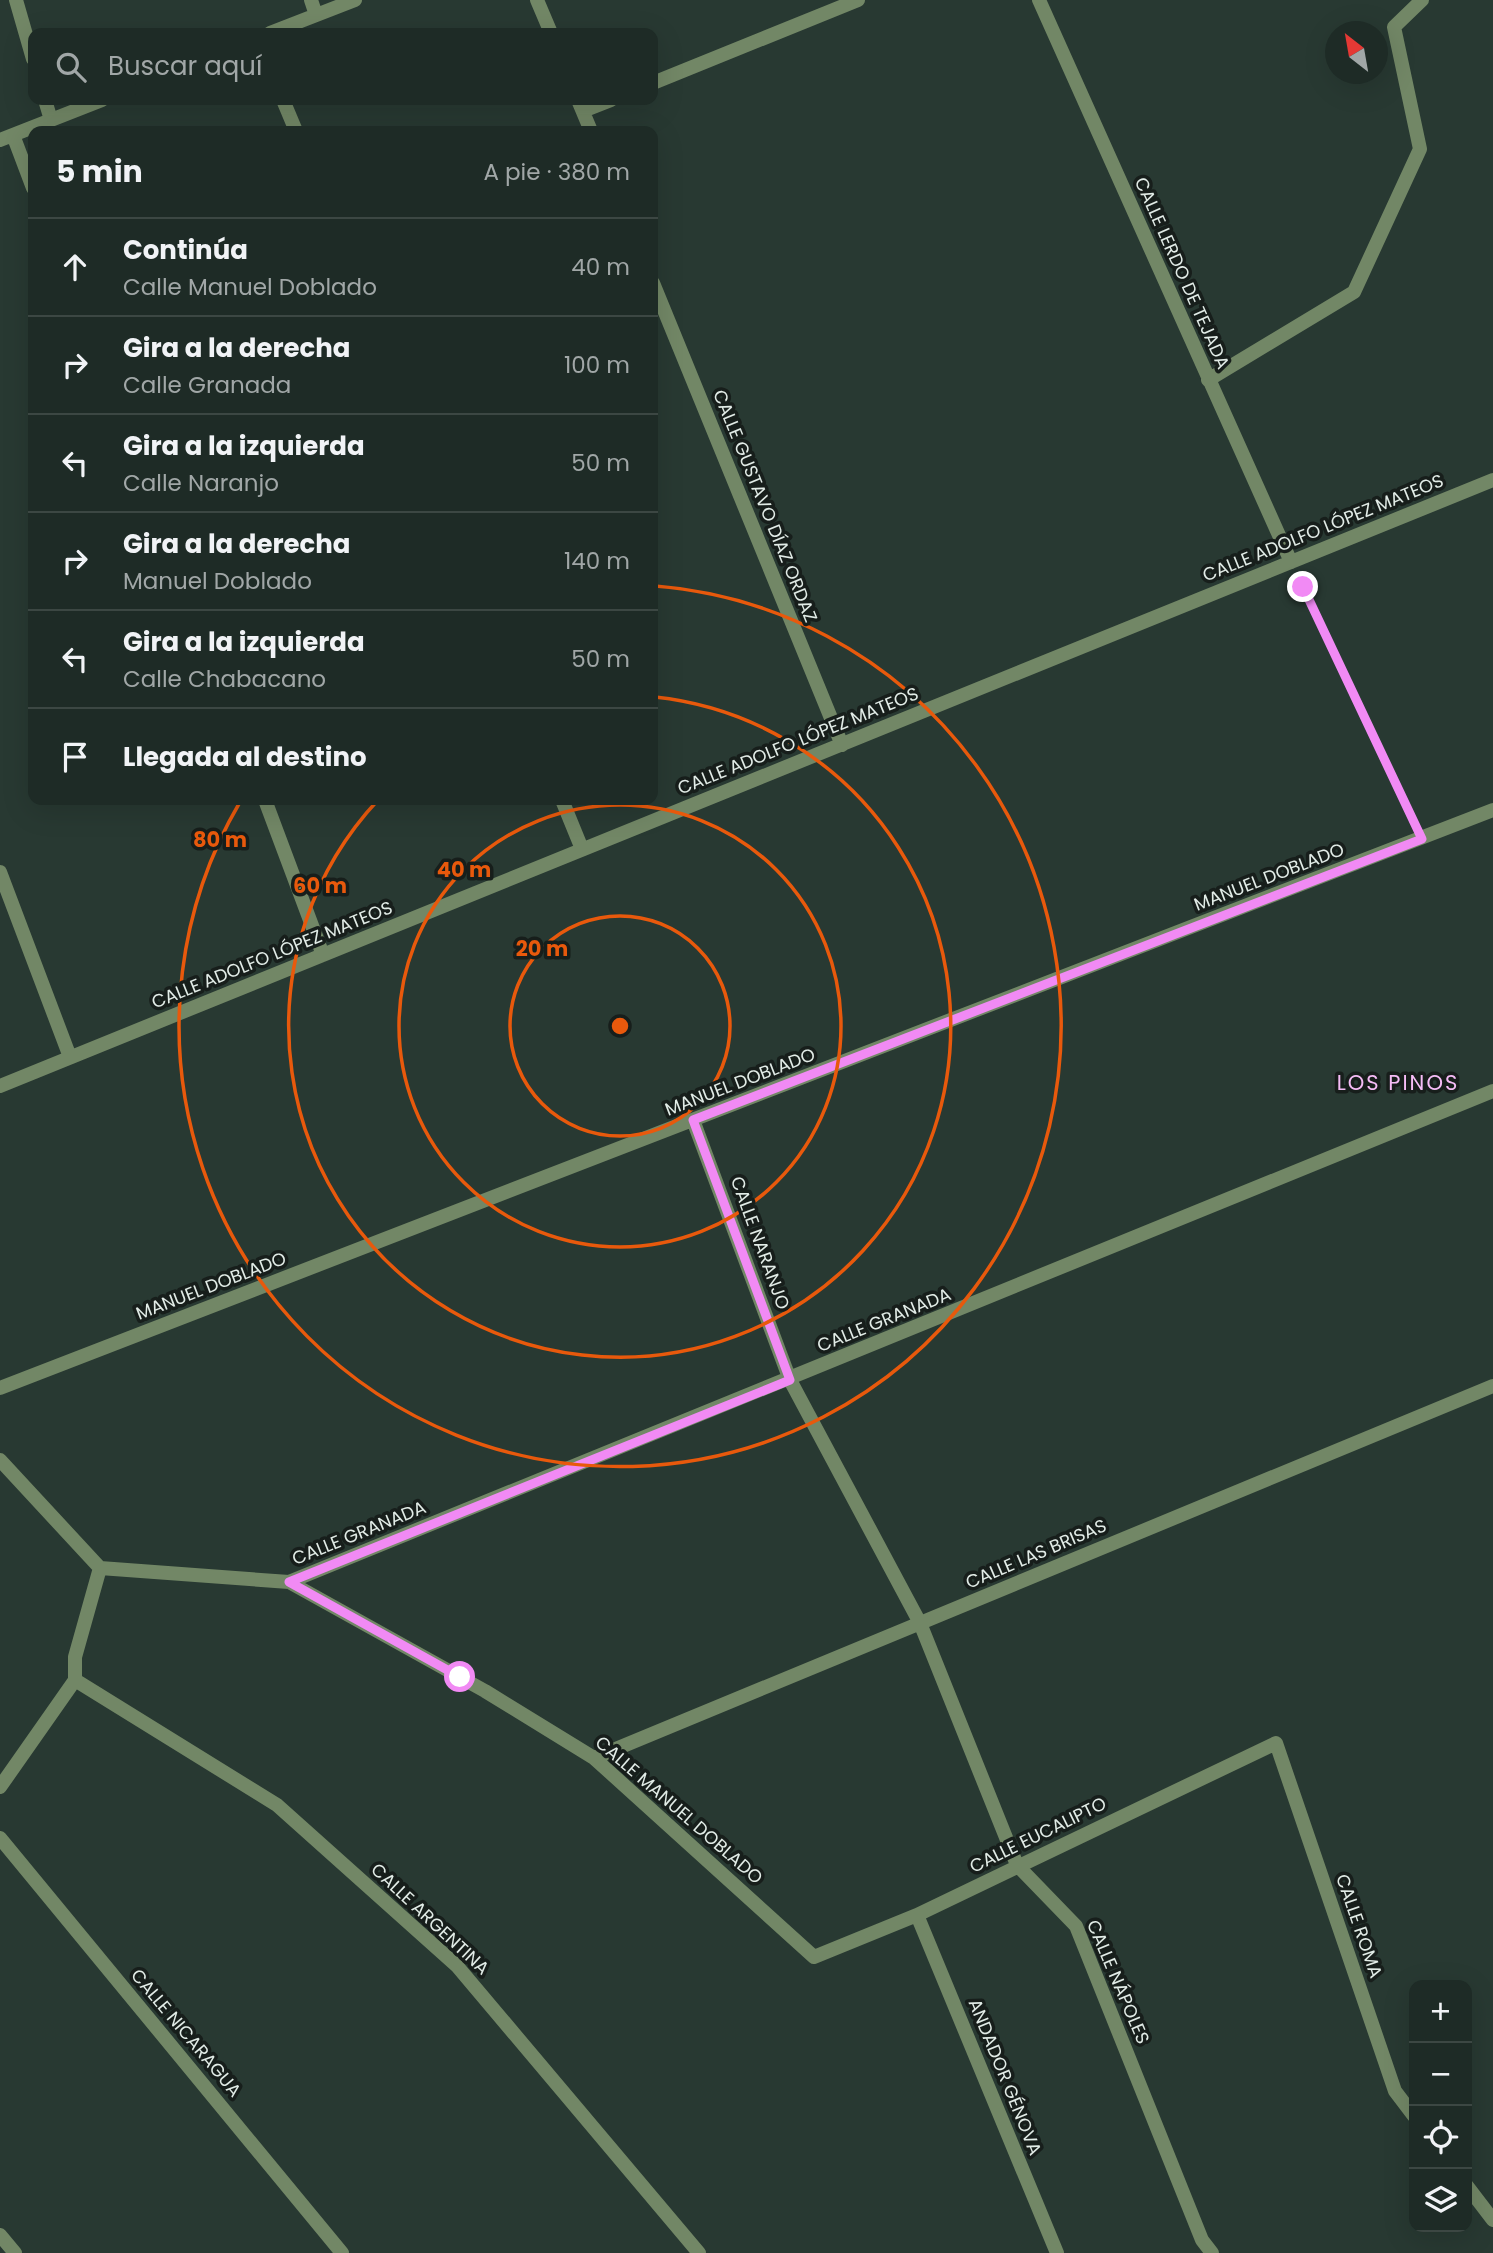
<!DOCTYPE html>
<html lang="es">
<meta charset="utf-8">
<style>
body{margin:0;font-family:Poppins,sans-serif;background:#2b3732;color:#f1f3f6}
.controls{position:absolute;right:21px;bottom:21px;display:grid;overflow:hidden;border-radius:14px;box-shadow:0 7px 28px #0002}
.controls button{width:63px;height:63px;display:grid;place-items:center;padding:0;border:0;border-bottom:2px solid #3c4743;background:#1e2b26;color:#f1f3f6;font:35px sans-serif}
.compass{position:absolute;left:1325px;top:21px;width:63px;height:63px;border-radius:50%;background:#1e2b26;box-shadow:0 7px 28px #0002;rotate:329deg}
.stop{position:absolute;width:21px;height:21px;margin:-16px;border:5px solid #f18af4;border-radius:50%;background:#fff}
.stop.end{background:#f18af4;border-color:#fff;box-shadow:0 2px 7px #0008}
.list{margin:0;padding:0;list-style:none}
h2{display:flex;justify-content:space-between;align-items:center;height:91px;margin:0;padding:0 28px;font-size:30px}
h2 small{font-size:23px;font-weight:400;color:#a1a7a7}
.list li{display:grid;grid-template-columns:46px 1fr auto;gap:21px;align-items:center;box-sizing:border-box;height:98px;padding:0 28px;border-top:2px solid #3c4743}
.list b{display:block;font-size:26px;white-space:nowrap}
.list p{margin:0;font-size:23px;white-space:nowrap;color:#a1a7a7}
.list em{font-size:23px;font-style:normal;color:#a1a7a7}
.icon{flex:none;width:38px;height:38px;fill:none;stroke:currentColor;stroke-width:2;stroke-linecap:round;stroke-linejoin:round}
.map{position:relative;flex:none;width:1493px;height:2253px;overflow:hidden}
.search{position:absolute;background:#1e2b26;box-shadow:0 7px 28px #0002;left:28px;top:28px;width:630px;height:77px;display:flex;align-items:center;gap:18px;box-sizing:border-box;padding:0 24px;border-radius:14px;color:#a1a7a7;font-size:26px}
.panel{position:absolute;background:#1e2b26;box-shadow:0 7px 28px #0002;left:28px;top:126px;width:630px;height:679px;border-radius:14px}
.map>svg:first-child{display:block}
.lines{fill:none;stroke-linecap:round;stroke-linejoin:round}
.path{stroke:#82908a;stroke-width:4.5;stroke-dasharray:3.5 3.5;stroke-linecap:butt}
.minor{stroke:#728766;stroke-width:14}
.route{stroke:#f18af4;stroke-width:9}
.ring{fill:none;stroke:#e8590c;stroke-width:3.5}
.labels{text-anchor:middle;stroke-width:7;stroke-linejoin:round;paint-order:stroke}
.street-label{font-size:18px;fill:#e2ece7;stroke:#171e1b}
.quarter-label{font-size:21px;letter-spacing:2px;fill:#f5bcf6;stroke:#171e1b}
.centre{fill:#e8590c;stroke:#171e1b;stroke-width:3.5}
.ring-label{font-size:21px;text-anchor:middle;font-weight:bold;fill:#e8590c;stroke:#171e1b;stroke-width:7;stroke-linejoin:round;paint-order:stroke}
</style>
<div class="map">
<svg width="1493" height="2253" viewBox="0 0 1493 2253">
<rect width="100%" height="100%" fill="#283932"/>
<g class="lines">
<path class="path" d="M 1302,585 L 1411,814"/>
<path class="minor" d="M 16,0 L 33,59
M 311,0 L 316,15
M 537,0 L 551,33
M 1039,0 L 1291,562
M 270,33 L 355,0
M 653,83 L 858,0
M 45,100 L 51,120
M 283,100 L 296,131
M 578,100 L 591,131
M 583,111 L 611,100
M 13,135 L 33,188
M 0,140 L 102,100
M 653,283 L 842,745
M 1208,380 L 1354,292 L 1420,149 L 1394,27 L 1422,0
M 265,800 L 323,955
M 562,800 L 582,849
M 0,872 L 70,1057
M 0,1086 L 1493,480
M 693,1120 L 790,1380 L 920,1623 L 1017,1865 L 1076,1926 L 1202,2240 L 1212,2253
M 0,1388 L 1493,810
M 0,1460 L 100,1568 L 289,1582 L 485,1691 L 594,1758 L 814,1957 L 917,1915 L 1276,1743 L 1395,2091 L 1414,2116
M 289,1582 L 1493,1091
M 75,1680 L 277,1805 L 457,1966 L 699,2253
M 594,1758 L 1493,1386
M 0,1787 L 75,1680 L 75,1657 L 100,1568
M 0,1838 L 342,2253
M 917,1915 L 1057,2253
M 1467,2186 L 1493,2220
M 0,2235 L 15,2253"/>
</g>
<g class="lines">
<path class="route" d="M 460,1677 L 289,1582 L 790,1380 L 693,1120 L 1422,839 L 1303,587"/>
</g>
<g class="ring">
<circle cx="620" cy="1026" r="110"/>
<circle cx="620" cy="1026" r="221"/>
<path d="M655 697A331 331 0 1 1 378 800"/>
<path d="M655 586A441 441 0 1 1 240 802"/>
</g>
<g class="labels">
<g class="street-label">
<text transform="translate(1182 273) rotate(66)" y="6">CALLE LERDO DE TEJADA</text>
<text transform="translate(765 506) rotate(68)" y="6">CALLE GUSTAVO DÍAZ ORDAZ</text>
<text transform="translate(1323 528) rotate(-22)" y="6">CALLE ADOLFO LÓPEZ MATEOS</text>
<text transform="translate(798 741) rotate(-22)" y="6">CALLE ADOLFO LÓPEZ MATEOS</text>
<text transform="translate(1269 877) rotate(-21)" y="6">MANUEL DOBLADO</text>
<text transform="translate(272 955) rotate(-22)" y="6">CALLE ADOLFO LÓPEZ MATEOS</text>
<text transform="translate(740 1082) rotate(-21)" y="6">MANUEL DOBLADO</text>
<text transform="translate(760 1243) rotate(70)" y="6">CALLE NARANJO</text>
<text transform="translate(211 1286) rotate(-21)" y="6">MANUEL DOBLADO</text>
<text transform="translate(884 1320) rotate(-22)" y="6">CALLE GRANADA</text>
<text transform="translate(359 1533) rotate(-22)" y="6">CALLE GRANADA</text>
<text transform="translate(1036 1554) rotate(-23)" y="6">CALLE LAS BRISAS</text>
<text transform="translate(679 1810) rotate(41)" y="6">CALLE MANUEL DOBLADO</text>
<text transform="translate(1038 1835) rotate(-26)" y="6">CALLE EUCALIPTO</text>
<text transform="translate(430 1919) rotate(43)" y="6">CALLE ARGENTINA</text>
<text transform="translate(1359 1926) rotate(71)" y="6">CALLE ROMA</text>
<text transform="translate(1118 1982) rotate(67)" y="6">CALLE NÁPOLES</text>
<text transform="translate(186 2033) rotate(50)" y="6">CALLE NICARAGUA</text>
<text transform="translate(1005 2077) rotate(68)" y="6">ANDADOR GÉNOVA</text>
</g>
<g class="quarter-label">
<text x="1398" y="1090">LOS PINOS</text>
</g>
</g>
<circle cx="620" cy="1026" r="10" class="centre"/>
<g class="ring-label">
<text x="220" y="847">80 m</text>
<text x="464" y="877">40 m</text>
<text x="320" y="893">60 m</text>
<text x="542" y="956">20 m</text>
</g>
</svg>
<div class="controls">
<button>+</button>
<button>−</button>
<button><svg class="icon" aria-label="locate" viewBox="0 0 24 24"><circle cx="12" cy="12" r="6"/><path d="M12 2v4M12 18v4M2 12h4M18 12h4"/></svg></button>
<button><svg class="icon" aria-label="layers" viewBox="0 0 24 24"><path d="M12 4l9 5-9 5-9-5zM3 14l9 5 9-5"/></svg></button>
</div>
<svg class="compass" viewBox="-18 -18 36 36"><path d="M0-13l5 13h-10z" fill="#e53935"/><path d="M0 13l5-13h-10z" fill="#a1a7a7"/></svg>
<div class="stop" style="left:460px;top:1677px"></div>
<div class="stop end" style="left:1303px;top:587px"></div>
<div class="search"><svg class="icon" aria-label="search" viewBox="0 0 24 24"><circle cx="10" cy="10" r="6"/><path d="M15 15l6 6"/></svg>Buscar aquí</div>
<section class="panel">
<h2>5 min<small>A pie · 380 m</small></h2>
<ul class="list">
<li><svg class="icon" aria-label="ahead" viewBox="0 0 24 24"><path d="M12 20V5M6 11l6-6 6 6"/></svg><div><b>Continúa</b><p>Calle Manuel Doblado</p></div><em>40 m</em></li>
<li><svg class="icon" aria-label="right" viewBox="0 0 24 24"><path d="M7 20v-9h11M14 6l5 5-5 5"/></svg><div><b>Gira a la derecha</b><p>Calle Granada</p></div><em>100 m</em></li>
<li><svg class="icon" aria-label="left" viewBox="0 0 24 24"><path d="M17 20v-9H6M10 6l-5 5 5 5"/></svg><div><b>Gira a la izquierda</b><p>Calle Naranjo</p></div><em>50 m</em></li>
<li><svg class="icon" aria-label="right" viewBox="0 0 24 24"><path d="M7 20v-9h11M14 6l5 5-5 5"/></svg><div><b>Gira a la derecha</b><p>Manuel Doblado</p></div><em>140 m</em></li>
<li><svg class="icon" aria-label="left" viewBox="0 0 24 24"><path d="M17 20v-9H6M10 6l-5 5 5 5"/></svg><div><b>Gira a la izquierda</b><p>Calle Chabacano</p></div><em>50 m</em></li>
<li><svg class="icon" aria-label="arrive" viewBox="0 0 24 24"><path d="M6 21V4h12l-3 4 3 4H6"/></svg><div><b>Llegada al destino</b></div></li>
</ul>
</section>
</div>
